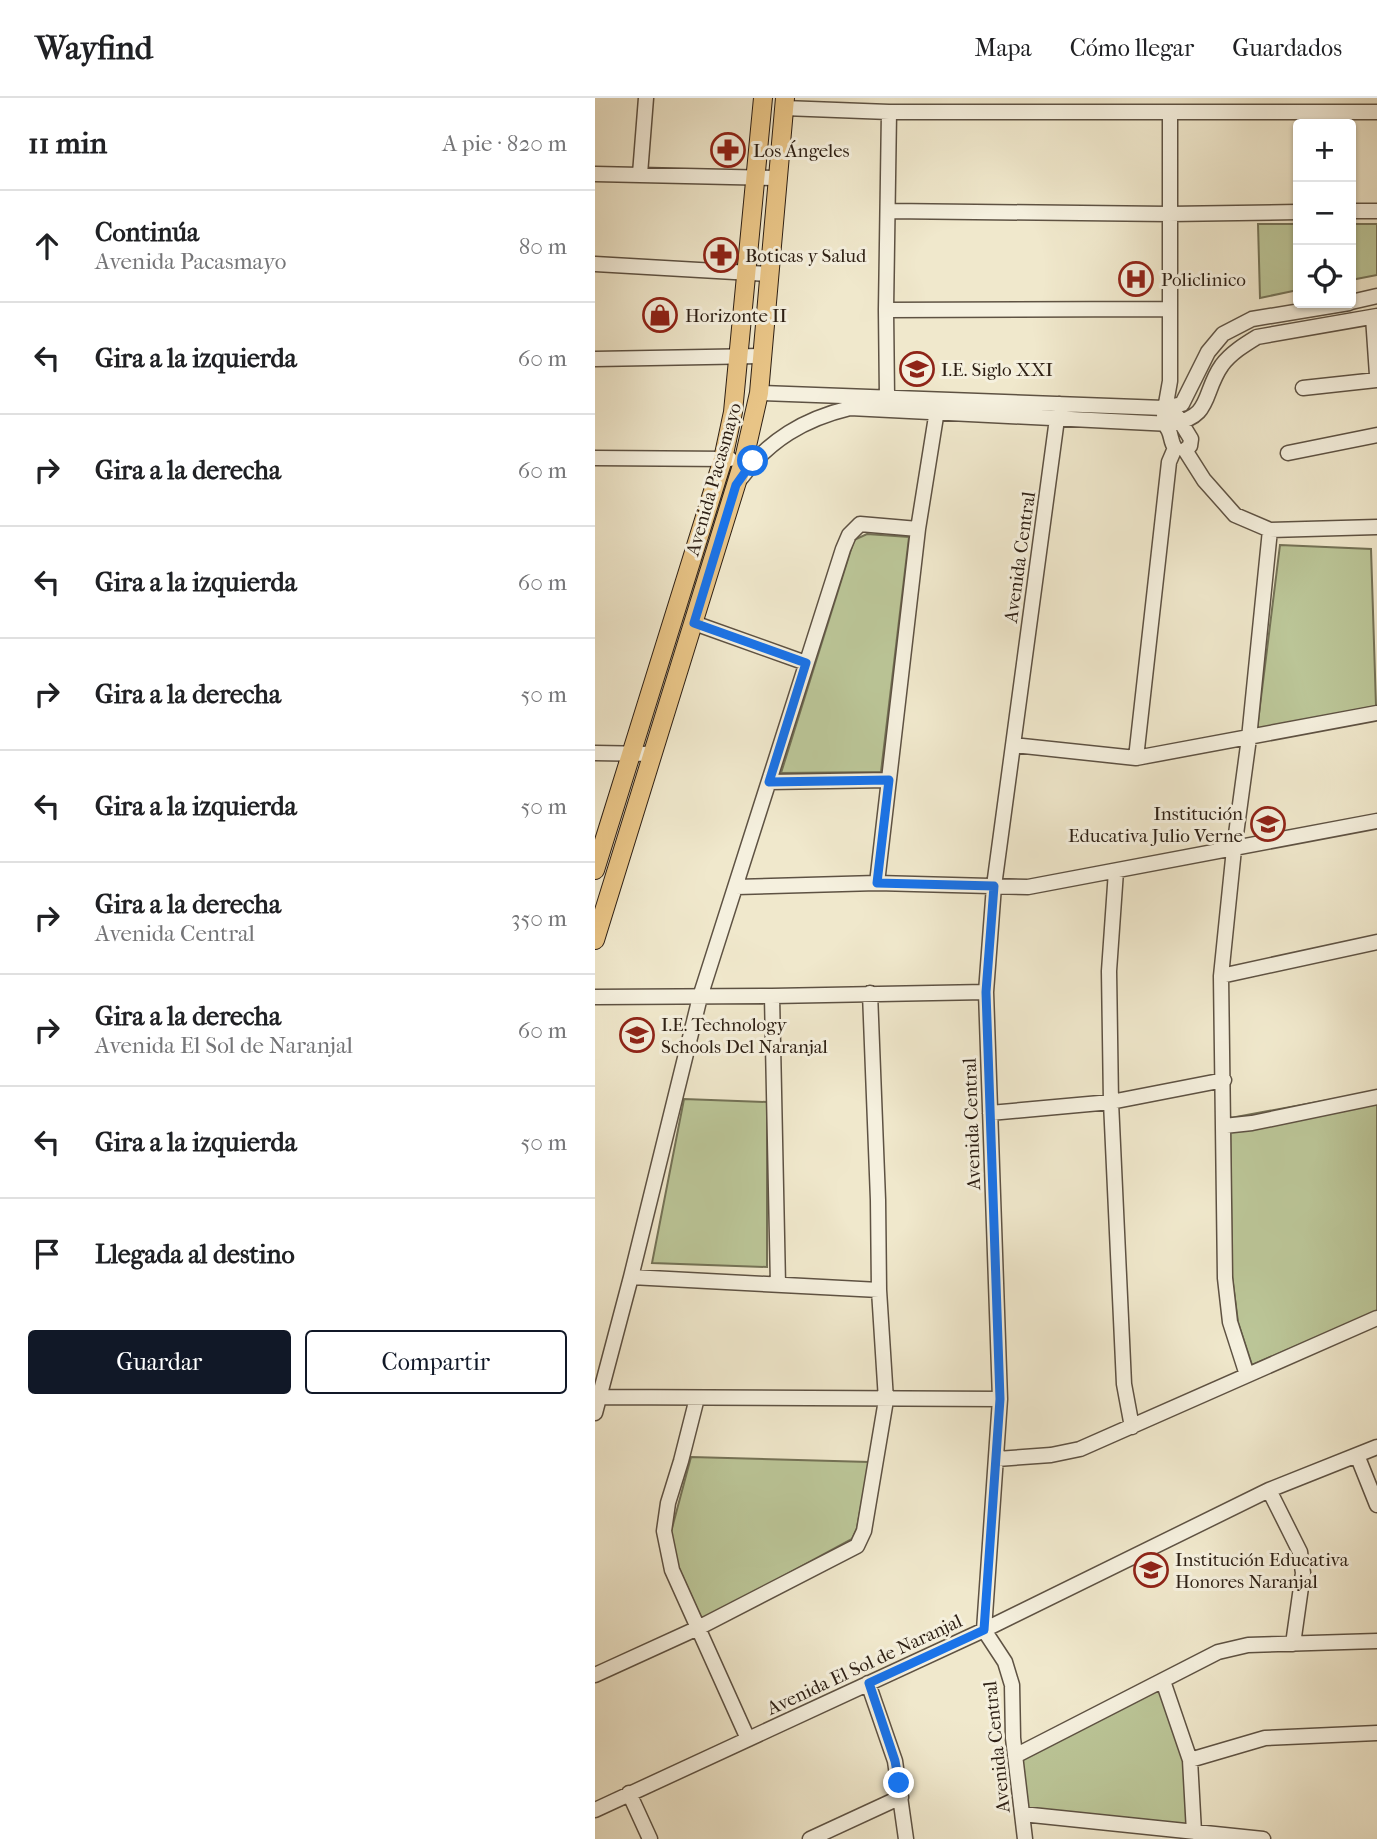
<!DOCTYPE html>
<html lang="es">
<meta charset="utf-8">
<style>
body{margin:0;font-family:"IM FELL French Canon",serif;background:#f2f2f2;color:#202124}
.controls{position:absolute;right:21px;top:21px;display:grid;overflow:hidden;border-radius:7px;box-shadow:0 2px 5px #0004}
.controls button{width:63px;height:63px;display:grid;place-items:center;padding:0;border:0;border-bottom:2px solid #e0e0e0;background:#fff;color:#202124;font:35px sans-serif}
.stop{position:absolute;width:21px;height:21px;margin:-16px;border:5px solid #1a73e8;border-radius:50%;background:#fff}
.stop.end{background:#1a73e8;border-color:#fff;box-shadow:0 2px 7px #0008}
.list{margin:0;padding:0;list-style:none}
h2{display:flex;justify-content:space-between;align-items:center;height:91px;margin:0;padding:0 28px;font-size:30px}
h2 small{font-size:23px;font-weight:400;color:#757577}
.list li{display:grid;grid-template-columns:46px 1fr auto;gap:21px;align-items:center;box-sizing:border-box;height:112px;padding:0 28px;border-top:2px solid #e0e0e0}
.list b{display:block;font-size:26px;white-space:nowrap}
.list p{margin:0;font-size:23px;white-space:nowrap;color:#757577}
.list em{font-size:23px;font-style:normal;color:#757577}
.actions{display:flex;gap:14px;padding:21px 28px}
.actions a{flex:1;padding:16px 0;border:2px solid #111827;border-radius:7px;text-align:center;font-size:24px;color:#111827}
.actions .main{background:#111827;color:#fff}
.icon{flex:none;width:38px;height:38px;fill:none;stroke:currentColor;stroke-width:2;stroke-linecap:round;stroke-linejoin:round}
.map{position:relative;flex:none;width:782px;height:1741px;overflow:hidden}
header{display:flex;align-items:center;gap:42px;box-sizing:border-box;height:98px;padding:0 35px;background:#fff;border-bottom:2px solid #e0e0e0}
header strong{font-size:33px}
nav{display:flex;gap:38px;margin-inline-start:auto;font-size:24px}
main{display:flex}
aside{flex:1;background:#fff}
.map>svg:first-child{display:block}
.green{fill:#bbc597;stroke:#747256;stroke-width:2}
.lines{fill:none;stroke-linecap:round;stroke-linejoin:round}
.minor-casing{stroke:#5e5243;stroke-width:17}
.major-casing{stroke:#2e2015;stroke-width:20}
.minor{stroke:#f5f0de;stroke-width:14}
.major{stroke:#e8c486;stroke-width:18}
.route{stroke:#1a73e8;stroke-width:9}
.labels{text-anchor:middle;stroke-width:6;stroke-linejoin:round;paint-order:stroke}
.poi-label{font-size:19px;fill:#2e2015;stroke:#f5f0de;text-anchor:start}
.street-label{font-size:19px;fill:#2e2015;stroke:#f5f0de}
</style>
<header>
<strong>Wayfind</strong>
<nav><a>Mapa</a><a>Cómo llegar</a><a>Guardados</a></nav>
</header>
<main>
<aside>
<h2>11 min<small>A pie · 820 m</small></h2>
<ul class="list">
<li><svg class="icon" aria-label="ahead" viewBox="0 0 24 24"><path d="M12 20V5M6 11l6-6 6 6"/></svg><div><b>Continúa</b><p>Avenida Pacasmayo</p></div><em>80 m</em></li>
<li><svg class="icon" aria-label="left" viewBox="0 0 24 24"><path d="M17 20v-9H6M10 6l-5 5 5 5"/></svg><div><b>Gira a la izquierda</b></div><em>60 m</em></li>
<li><svg class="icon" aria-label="right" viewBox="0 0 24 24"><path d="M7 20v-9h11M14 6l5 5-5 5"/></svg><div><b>Gira a la derecha</b></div><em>60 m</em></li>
<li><svg class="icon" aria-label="left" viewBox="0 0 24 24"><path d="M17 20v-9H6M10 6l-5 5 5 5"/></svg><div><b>Gira a la izquierda</b></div><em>60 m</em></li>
<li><svg class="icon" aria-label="right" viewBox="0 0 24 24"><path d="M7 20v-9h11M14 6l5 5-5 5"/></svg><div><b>Gira a la derecha</b></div><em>50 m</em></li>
<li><svg class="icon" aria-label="left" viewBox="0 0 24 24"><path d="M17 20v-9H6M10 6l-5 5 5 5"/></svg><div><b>Gira a la izquierda</b></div><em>50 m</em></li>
<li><svg class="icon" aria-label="right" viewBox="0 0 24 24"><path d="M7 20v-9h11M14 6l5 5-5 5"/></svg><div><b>Gira a la derecha</b><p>Avenida Central</p></div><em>350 m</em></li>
<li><svg class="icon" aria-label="right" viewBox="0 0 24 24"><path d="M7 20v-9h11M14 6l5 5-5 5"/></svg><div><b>Gira a la derecha</b><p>Avenida El Sol de Naranjal</p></div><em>60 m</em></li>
<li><svg class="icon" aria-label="left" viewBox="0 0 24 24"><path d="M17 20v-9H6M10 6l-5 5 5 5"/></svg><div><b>Gira a la izquierda</b></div><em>50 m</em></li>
<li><svg class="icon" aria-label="arrive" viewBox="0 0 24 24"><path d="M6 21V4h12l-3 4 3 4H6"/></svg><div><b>Llegada al destino</b></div></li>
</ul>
<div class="actions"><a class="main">Guardar</a><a>Compartir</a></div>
</aside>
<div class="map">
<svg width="782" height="1741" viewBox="0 0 782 1741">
<rect width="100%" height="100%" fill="#f0e8cc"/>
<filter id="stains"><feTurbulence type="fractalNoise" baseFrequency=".00286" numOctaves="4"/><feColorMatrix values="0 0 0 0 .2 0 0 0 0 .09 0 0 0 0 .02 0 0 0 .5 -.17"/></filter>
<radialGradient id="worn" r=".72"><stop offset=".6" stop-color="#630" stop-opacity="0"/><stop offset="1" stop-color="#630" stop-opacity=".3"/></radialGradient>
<path class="green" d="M 663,126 L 703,126 L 703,192 L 665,200 Z
M 756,126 L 782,126 L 782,177 L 756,182 Z
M 272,436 L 314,439 L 286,674 L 186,675 L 259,442 Z
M 685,447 L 776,451 L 781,608 L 662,632 Z
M 782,993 L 782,1213 L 657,1267 L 643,1224 L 637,1178 L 635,1020 Z
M 89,1001 L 172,1004 L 172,1169 L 57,1165 Z
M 96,1359 L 274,1364 L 262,1430 L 257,1441 L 107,1522 L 83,1468 L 76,1434 Z
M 565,1590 L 589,1662 L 594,1727 L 432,1710 L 426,1660 Z"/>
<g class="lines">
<g class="minor-casing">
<path id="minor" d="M 189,10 L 294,14 L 782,14
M 0,76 L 183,80
M 45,76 L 51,0
M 294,113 L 574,116 L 703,114
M 756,113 L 782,113
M 0,166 L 174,176
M 756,204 L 782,198
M 291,212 L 575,211
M 778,219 L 782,277
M 0,261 L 166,258
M 708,290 L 782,282
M 164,295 L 569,310 L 587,306 L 613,254 L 628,236 L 657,221 L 754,205
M 292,300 L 291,212 L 294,14
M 569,317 L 575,283 L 575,14
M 582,318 L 596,341 L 595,348 L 590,352
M 590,352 L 609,382 L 640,417 L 675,432 L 782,429
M 693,355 L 782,337
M 0,360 L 135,361
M 146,380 C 174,342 209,321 255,310 L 576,326 C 618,319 607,295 627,267 C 636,255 649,247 662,239 L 782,218
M 99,525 L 211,565
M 418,647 L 541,660 L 782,615
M 0,655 L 58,656
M 541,660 L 574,364 L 580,350 C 574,342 578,333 568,325
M 174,684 L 294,682
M 521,773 L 514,873 L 516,1004 L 529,1286 L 537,1329
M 282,785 L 323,431 L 343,306
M 141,789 L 282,785 L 433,789 L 782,723
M 626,878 L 782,844
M 177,898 L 183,1187
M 0,899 L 177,898 L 391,894
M 395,1015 L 516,1004 L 629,982
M 629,1028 L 657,1025 L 782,999
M 36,1179 L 284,1192
M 652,1277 L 635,1224 L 630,1180 L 626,878 L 639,751 L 654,640 L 675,432
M 0,1299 L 405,1301
M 102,1300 L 86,1363 L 73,1405 L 69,1433 L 77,1472 L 153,1641
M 0,1315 L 36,1179 L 105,899 L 248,451 L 254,437 L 265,426 L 323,431
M 762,1357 L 782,1407
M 402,1361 L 456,1357 L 485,1351 L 782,1220
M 674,1392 L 705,1454 L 708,1475 L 698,1546
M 0,1577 L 103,1530 L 262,1448 L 269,1433 L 291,1302 L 284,1192 L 283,1102 L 275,895
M 568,1583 L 595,1662 L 599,1734
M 273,1585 L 300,1663 L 311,1741
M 420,1658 L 623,1554 L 653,1547 L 782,1543
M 595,1662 L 670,1640 L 782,1635
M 34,1695 L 55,1741
M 0,1712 L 389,1532 L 674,1392 L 782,1349
M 427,1716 L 668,1741
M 215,1741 L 306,1699
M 430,1741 L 418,1640 L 417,1587 L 410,1564 L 389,1532 L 405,1301 L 391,894 L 399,788 L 464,306"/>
</g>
<g class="major-casing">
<path id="major" d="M 0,772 L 128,361 L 138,314 L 168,0
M 0,842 L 149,361 L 164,295 L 190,0"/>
</g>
<use href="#minor" class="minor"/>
<use href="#major" class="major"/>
</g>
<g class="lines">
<path class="route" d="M 158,363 L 141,387 L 99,525 L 211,565 L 174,684 L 294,682 L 282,785 L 399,788 L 391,894 L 405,1301 L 389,1532 L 274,1585 L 300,1663 L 304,1685"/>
</g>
<defs>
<g id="pharmacy-ring" transform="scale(1.75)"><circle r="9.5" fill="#f5f0de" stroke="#8f2418" stroke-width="1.5"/><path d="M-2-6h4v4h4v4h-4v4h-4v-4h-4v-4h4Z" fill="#8f2418"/></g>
<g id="hospital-ring" transform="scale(1.75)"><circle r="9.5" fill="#f5f0de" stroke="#8f2418" stroke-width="1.5"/><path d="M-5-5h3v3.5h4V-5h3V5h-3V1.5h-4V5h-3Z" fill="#8f2418"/></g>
<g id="shop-ring" transform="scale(1.75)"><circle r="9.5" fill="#f5f0de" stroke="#8f2418" stroke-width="1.5"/><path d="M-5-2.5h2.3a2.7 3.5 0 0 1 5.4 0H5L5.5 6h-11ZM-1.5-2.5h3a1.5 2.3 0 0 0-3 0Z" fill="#8f2418"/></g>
<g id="school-ring" transform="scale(1.75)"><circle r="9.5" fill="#f5f0de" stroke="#8f2418" stroke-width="1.5"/><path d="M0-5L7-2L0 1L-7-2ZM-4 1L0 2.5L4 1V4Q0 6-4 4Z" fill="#8f2418"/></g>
</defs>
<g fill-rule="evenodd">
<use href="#pharmacy-ring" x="133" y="52"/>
<use href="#pharmacy-ring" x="126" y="157"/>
<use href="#hospital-ring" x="541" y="181"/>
<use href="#shop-ring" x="65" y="217"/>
<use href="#school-ring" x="322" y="271"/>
<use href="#school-ring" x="673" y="726"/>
<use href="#school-ring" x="42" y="937"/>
<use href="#school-ring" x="556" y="1472"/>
</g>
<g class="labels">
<g class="poi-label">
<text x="158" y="59">Los Ángeles</text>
<text x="150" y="164">Boticas y Salud</text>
<text x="566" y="188">Policlinico</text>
<text x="90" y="224">Horizonte II</text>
<text x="346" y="278">I.E. Siglo XXI</text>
<text x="648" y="722" text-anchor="end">Institución<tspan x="648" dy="22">Educativa Julio Verne</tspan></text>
<text x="66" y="933">I.E. Technology<tspan x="66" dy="22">Schools Del Naranjal</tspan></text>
<text x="580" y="1468">Institución Educativa<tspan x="580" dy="22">Honores Naranjal</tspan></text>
</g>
<g class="street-label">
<text transform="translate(118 381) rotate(-74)" y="7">Avenida Pacasmayo</text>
<text transform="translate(424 459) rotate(-82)" y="7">Avenida Central</text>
<text transform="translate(376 1026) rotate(-92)" y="7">Avenida Central</text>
<text transform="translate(269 1566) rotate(-25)" y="7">Avenida El Sol de Naranjal</text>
<text transform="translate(401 1649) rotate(-96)" y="7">Avenida Central</text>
</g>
</g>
<rect width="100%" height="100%" filter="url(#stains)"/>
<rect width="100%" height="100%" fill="url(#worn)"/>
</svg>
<div class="controls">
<button>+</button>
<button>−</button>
<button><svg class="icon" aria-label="locate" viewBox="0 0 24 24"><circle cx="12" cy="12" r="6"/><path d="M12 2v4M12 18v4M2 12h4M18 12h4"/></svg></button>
</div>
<div class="stop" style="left:158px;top:363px"></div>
<div class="stop end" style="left:304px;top:1685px"></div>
</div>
</main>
